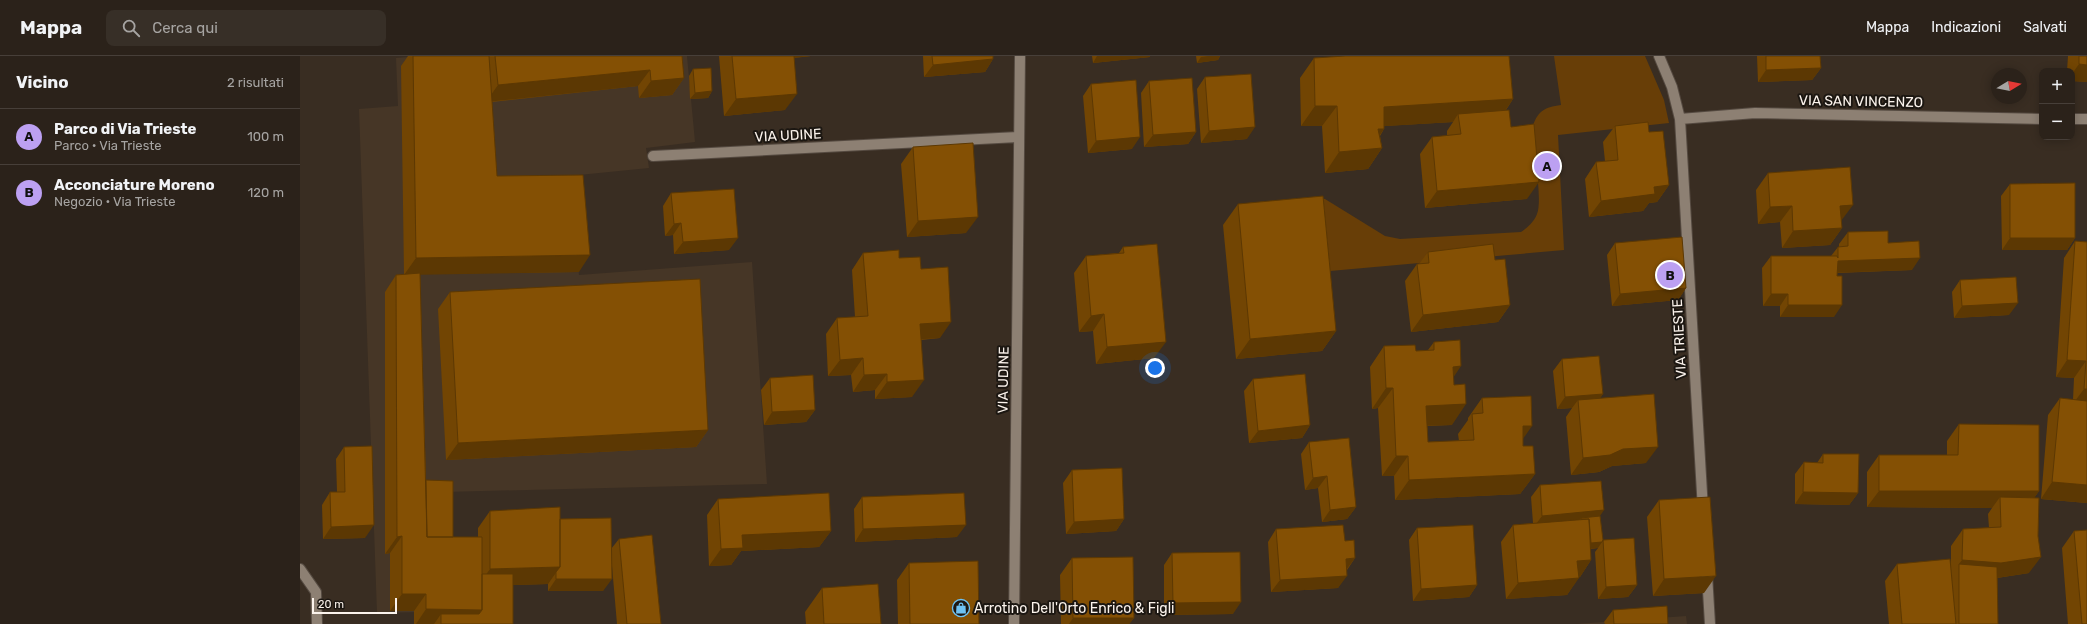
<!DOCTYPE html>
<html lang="it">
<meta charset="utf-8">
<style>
body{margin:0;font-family:Rubik,sans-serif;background:#372f27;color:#f1f3f6}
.controls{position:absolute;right:12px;top:12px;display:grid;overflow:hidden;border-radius:8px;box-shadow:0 2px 10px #0003}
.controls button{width:36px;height:36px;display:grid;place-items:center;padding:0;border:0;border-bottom:1px solid #473f39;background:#2b221a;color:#f1f3f6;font:20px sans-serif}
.compass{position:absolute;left:1691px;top:12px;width:36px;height:36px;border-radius:50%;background:#2b221a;box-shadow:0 2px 10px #0003;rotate:80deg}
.scale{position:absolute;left:12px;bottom:10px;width:85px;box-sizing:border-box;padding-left:4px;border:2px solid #fbf3ec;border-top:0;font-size:11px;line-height:14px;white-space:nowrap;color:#fbf3ec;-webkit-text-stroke:3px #1c1712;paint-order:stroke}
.you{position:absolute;left:855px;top:312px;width:14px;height:14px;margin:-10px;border:3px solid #fff;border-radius:50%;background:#1a73e8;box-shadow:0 0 0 6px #1a73e833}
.badge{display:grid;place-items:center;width:26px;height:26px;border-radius:50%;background:#bca0f2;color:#111;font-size:13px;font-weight:700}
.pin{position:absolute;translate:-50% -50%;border:2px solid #fff;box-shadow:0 1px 4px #0006}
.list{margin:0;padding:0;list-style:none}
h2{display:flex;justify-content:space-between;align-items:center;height:52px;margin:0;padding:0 16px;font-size:17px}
h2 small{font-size:13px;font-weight:400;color:#a6a4a2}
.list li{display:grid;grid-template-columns:26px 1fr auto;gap:12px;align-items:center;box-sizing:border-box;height:56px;padding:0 16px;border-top:1px solid #473f39}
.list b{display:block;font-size:15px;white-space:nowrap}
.list p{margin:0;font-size:13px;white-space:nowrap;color:#a6a4a2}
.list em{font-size:13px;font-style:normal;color:#a6a4a2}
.icon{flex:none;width:22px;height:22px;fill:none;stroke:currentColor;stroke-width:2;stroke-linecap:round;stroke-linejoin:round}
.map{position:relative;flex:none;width:1787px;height:568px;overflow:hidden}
header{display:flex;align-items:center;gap:24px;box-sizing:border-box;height:56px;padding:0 20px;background:#2b221a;border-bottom:1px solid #473f39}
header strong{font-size:19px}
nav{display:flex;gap:22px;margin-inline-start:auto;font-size:14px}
.search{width:280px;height:36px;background:#372f27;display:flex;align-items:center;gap:10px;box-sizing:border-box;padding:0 14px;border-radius:8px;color:#a6a4a2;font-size:15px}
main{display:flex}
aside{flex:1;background:#2b221a}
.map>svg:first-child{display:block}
.built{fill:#463626}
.green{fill:#683e07}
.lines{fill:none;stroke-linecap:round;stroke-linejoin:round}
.minor-casing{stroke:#554a41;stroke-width:12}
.minor{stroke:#8d8073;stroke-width:10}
.wall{fill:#724503}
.shaded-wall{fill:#5c3803}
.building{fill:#845004;stroke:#5c3803}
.labels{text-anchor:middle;stroke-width:4;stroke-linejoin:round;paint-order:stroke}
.street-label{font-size:14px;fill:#fbf3ec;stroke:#1c1712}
.poi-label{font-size:14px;fill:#fbf3ec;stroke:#1c1712;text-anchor:start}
</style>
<header>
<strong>Mappa</strong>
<div class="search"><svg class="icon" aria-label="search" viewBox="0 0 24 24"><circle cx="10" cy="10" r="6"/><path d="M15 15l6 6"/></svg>Cerca qui</div>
<nav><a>Mappa</a><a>Indicazioni</a><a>Salvati</a></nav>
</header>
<main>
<aside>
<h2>Vicino<small>2 risultati</small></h2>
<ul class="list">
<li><span class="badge">A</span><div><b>Parco di Via Trieste</b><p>Parco · Via Trieste</p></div><em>100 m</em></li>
<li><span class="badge">B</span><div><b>Acconciature Moreno</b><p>Negozio · Via Trieste</p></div><em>120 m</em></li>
</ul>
</aside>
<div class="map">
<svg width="1787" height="568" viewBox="0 0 1787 568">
<rect width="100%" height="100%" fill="#392d22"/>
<path class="built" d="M 121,0 L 387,0 L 395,86 L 346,92 L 349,112 L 269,120 L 279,219 L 452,206 L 467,428 L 144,436 L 167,555 L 77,557 L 59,53 L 98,50 L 96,2 Z
M 1386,560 L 1387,568 L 1276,568 Z"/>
<path class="green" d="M 1254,0 L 1345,0 L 1364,44 L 1369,67 L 1258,79 L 1264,194 L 1030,215 L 1000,144 L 1013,141 L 1025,143 L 1085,180 L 1100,183 L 1221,176 C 1228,171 1234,166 1237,158 C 1243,143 1233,92 1232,74 C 1236,56 1244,51 1261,49 Z"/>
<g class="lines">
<g class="minor-casing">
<path id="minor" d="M 1359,0 L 1372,31 L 1380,63 L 1403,454
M 1380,63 L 1455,57 L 1742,63
M 1772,63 L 1787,63
M 353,100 L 719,81
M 0,513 L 16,536 L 17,568
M 1407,518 L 1410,568
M 714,568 L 720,0"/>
</g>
<use href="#minor" class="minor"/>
</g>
<path class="wall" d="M 108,0 L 382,0 L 384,22 L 372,39 L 339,42 L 338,30 L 192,46 L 197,120 L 279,216 L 120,218 L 126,424 L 153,481 L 178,481 L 178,472 L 190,455 L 260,463 L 311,493 L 319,483 L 361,568 L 317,568 L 312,510 L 303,535 L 248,535 L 248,528 L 213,529 L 213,568 L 114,568 L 114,555 L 90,555 L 90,497 L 85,498 L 85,236 L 96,219 L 104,218 L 101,10 Z
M 419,0 L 511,0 L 494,2 L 485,54 L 424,60 Z
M 623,0 L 693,0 L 693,3 L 685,16 L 624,21 Z
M 792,0 L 850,0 L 850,1 L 793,7 Z
M 896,0 L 920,0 L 918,4 L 897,7 Z
M 1457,0 L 1520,0 L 1521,12 L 1512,24 L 1458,26 Z
M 1768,0 L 1787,0 L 1787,26 L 1772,25 L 1772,15 L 1767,15 Z
M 1014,2 L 1213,43 L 1206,54 L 1211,71 L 1227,143 L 1125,152 L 1120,98 L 1132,81 L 1147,80 L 1147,75 L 1153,66 L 1084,70 L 1084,73 L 1080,80 L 1082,92 L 1068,113 L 1025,117 L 1022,70 L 1001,70 L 1000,22 Z
M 393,13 L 412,35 L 408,42 L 390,43 L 389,20 Z
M 905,21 L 947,83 L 901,87 L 897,33 Z
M 849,25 L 896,76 L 888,88 L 844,91 L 841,37 Z
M 791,28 L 832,93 L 788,97 L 783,40 Z
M 1315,70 L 1349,76 L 1369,129 L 1357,146 L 1349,147 L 1343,155 L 1289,161 L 1285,123 L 1296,106 L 1305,105 L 1303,86 Z
M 613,91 L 666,177 L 607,181 L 601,108 Z
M 1468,117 L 1541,165 L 1542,172 L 1530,189 L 1482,192 L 1480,166 L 1458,168 L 1456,134 Z
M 1710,128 L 1775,182 L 1767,194 L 1702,194 L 1701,140 Z
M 371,137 L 429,194 L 374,198 L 373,179 L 365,180 L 363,150 Z
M 938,148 L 1036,275 L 1022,295 L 936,303 L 923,169 Z
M 1548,176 L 1588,187 L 1612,214 L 1537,217 L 1534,261 L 1480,261 L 1480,250 L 1463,250 L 1462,212 L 1471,200 L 1531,200 L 1538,191 L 1539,191 L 1539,188 Z
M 1775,185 L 1787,186 L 1787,447 L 1741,443 L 1748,359 L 1760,342 L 1773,344 L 1774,322 L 1756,321 L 1764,202 Z
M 1315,187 L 1386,232 L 1378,244 L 1312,250 L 1307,199 Z
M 823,191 L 854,302 L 796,308 L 793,275 L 779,276 L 774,217 L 786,200 L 819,197 Z
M 1128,196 L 1195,204 L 1210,249 L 1198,266 L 1111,276 L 1105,225 L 1117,208 L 1119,208 Z
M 563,197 L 599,202 L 621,213 L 640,282 L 621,284 L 612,341 L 575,343 L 575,334 L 553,336 L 551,319 L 528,320 L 526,278 L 537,262 L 555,261 L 552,214 Z
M 1660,224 L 1709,259 L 1654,262 L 1652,236 Z
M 150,236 L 408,374 L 396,391 L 146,404 L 138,253 Z
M 1134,286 L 1153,321 L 1152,369 L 1127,370 L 1128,386 L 1159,385 L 1158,378 L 1168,364 L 1168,362 L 1182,342 L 1223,383 L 1223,390 L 1235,418 L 1220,438 L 1095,444 L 1094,420 L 1082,420 L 1078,352 L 1072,353 L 1070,311 L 1084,290 L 1116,295 L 1128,294 Z
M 1262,303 L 1303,338 L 1300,342 L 1346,407 L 1312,410 L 1299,416 L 1271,419 L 1266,361 L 1272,352 L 1257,353 L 1253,315 Z
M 470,322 L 515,354 L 506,366 L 464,369 L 461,334 Z
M 953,323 L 1010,369 L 1002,382 L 949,387 L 944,335 Z
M 1659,368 L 1739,435 L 1734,442 L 1729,517 L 1697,522 L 1698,568 L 1589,568 L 1585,525 L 1597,508 L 1651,508 L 1651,490 L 1663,473 L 1689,472 L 1688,458 L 1692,452 L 1567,451 L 1567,416 L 1579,399 L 1647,399 L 1647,385 Z
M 1009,386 L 1056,451 L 1047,463 L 1022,466 L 1018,432 L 1005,434 L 1001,398 Z
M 44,391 L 65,482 L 23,483 L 22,449 L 30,436 L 37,436 L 36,403 Z
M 1523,398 L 1558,437 L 1549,449 L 1495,448 L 1495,418 L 1504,406 L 1517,407 Z
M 772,414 L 824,463 L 816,475 L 766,478 L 763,427 Z
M 1240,429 L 1300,460 L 1303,484 L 1337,529 L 1328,541 L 1298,543 L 1295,496 L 1298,492 L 1291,493 L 1291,504 L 1280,521 L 1279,521 L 1267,539 L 1206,543 L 1201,486 L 1213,469 L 1233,467 L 1231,441 Z
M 562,441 L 657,481 L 555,486 L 554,453 Z
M 418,443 L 531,475 L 519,491 L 441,495 L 431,509 L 409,510 L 407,459 Z
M 1359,444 L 1404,537 L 1353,540 L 1347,461 Z
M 1117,472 L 1177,529 L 1169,541 L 1113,545 L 1109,484 Z
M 976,473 L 1045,485 L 1055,502 L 1047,514 L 1038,532 L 971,536 L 968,486 Z
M 1774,475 L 1787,568 L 1768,568 L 1762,492 Z
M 872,497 L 933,558 L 864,559 L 864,509 Z
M 772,502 L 834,562 L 829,568 L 761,568 L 760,519 Z
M 609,507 L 679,568 L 598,568 L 597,524 Z
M 522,532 L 581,568 L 506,568 L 505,556 Z
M 1313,554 L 1368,568 L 1305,568 L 1304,566 Z"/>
<path class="shaded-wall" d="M 483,0 L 511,0 L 481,3 Z
M 797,0 L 850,0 L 850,1 L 793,7 Z
M 908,0 L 920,0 L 918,4 L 897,7 L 901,1 Z
M 693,3 L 685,16 L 624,21 L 633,9 Z
M 1779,8 L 1787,9 L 1787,26 L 1772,25 L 1772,18 Z
M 1521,12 L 1512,24 L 1458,26 L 1466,14 Z
M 350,14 L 338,30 L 186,46 L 198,29 Z
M 384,22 L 372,39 L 339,42 L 351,25 Z
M 412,35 L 408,42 L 390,43 L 395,37 Z
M 497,38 L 485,54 L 424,60 L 436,43 Z
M 1213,43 L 1199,64 L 1158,58 L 1153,66 L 1070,71 L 1084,51 Z
M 1015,50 L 1037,50 L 1022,70 L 1001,70 Z
M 955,71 L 947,83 L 901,87 L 909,75 Z
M 1078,73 L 1084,73 L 1070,93 Z
M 896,76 L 888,88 L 844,91 L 853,79 Z
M 840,81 L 832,93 L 788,97 L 796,85 Z
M 1082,92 L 1068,113 L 1025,117 L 1039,96 Z
M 1239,126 L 1227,143 L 1125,152 L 1137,135 Z
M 1369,129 L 1357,146 L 1349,147 L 1343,155 L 1289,161 L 1301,145 L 1354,131 Z
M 1553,149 L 1541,165 L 1540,150 Z
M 1492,150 L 1480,166 L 1458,168 L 1470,151 Z
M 678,161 L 666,177 L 607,181 L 618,165 Z
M 381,167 L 373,179 L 365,180 L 374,168 Z
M 1542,172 L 1530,189 L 1482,192 L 1493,175 Z
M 438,182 L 429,194 L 374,198 L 383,186 Z
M 1710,182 L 1775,182 L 1767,194 L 1702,194 Z
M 290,199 L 279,216 L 104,219 L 116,202 Z
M 1620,202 L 1612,214 L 1529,217 L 1538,205 Z
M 1386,232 L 1378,244 L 1312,250 L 1320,238 Z
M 1471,238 L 1488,238 L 1480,250 L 1463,250 Z
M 1718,247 L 1709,259 L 1654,262 L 1662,250 Z
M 1210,249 L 1198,266 L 1111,276 L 1123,259 Z
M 1488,249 L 1542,249 L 1534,261 L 1480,261 Z
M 804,258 L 793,275 L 779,276 L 791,260 Z
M 651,266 L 640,282 L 608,284 L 620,268 Z
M 1036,275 L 1022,295 L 936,303 L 950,283 Z
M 866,286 L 854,302 L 796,308 L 807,291 Z
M 563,302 L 551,319 L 528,320 L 540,304 Z
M 1767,304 L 1786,305 L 1774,322 L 1756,321 Z
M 1161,310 L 1147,331 L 1153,311 Z
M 587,318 L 575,334 L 553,336 L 564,319 Z
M 624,324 L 612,341 L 575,343 L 587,326 Z
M 1086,332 L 1093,332 L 1078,352 L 1072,353 Z
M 1784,333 L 1787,333 L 1787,350 L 1772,349 Z
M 1303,338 L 1294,350 L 1278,344 L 1272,352 L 1257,353 L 1265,341 Z
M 1166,348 L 1152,369 L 1112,370 L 1126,350 Z
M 515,354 L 506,366 L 464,369 L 472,356 Z
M 1010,369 L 1002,382 L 949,387 L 958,375 Z
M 1223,370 L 1232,370 L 1218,390 Z
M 408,374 L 396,391 L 146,404 L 158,387 Z
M 1358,391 L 1346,407 L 1312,410 L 1299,416 L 1271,419 L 1283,402 L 1323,393 Z
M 1096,400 L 1108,400 L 1094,420 L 1082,420 Z
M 1235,418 L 1220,438 L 1095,444 L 1109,424 Z
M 1027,420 L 1018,432 L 1005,434 L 1013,422 Z
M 1752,426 L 1787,429 L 1787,447 L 1741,443 Z
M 1579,435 L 1739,435 L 1727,452 L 1700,441 L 1692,452 L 1567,451 Z
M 1503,436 L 1558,437 L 1549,449 L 1495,448 Z
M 1056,451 L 1047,463 L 1022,466 L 1030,454 Z
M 1304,454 L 1296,466 L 1281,462 L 1277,468 L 1233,472 L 1242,460 Z
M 824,463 L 816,475 L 766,478 L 774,466 Z
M 74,469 L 65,482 L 23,483 L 31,471 Z
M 666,469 L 657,481 L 555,486 L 563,473 Z
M 531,475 L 519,491 L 441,495 L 431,509 L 409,510 L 421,493 L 442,479 Z
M 102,480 L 90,497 L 85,498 L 97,481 Z
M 1302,486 L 1298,492 L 1279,494 L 1284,487 Z
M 1741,501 L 1729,517 L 1690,523 L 1659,508 L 1662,504 Z
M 1055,502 L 1046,514 L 1046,503 Z
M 1291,504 L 1280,521 L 1265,522 L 1277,505 Z
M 260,511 L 248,528 L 178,530 L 190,513 Z
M 1047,520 L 1038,532 L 971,536 L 980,524 Z
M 1416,520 L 1404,537 L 1353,540 L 1364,523 Z
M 1279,522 L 1267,539 L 1206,543 L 1218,527 Z
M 256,523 L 312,523 L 303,535 L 248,535 Z
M 1177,529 L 1169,541 L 1113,545 L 1121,533 Z
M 1337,529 L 1328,541 L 1298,543 L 1306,531 Z
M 102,538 L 126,538 L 114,555 L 90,555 Z
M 941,546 L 933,558 L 864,559 L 873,547 Z
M 126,553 L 182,554 L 172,568 L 141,558 L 134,568 L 116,568 Z
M 773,562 L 834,562 L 829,568 L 769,568 Z"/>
<path class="building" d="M 113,0 L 189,0 L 197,120 L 283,119 L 290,199 L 116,202 Z
M 195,0 L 382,0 L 384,22 L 351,25 L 350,14 L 198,29 Z
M 432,0 L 494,0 L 497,38 L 436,43 Z
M 632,0 L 693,0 L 693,3 L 633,9 Z
M 1045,0 L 1209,0 L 1213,43 L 1084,51 L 1084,73 L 1078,73 L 1082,92 L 1039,96 L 1037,50 L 1015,50 L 1014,2 Z
M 1466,0 L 1520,0 L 1521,12 L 1466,14 Z
M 1779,0 L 1787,0 L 1787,9 L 1779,8 Z
M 411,12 L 412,35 L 395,37 L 393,13 Z
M 951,18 L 955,71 L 909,75 L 905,21 Z
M 892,22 L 896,76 L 853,79 L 849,25 Z
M 836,24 L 840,81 L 796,85 L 791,28 Z
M 1209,54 L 1211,71 L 1234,68 L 1239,126 L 1137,135 L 1132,81 L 1161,78 L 1158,58 Z
M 1348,66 L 1349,76 L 1363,75 L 1369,129 L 1354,131 L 1355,138 L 1301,145 L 1296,106 L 1318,104 L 1315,70 Z
M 673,87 L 678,161 L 618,165 L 613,91 Z
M 1550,111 L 1553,149 L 1540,150 L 1542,172 L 1493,175 L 1492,150 L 1470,151 L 1468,117 Z
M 1775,127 L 1775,182 L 1710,182 L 1710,128 Z
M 434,133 L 438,182 L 383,186 L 381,167 L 374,168 L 371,137 Z
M 1023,140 L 1036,275 L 950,283 L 938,148 Z
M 1588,175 L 1588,187 L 1619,185 L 1620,202 L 1538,205 L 1537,220 L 1542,220 L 1542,249 L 1488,249 L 1488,238 L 1471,238 L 1471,200 L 1537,200 L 1538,202 L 1538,191 L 1548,190 L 1548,176 Z
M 1382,181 L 1386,232 L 1320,238 L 1315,187 Z
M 1775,185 L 1787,186 L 1787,333 L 1784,333 L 1786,305 L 1767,304 Z
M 857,188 L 866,286 L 807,291 L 804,258 L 791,260 L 786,200 L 824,197 L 823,191 Z
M 1193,188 L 1195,204 L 1205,203 L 1210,249 L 1123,259 L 1117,208 L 1129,207 L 1128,196 Z
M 599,194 L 599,202 L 620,201 L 621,213 L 648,211 L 651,266 L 620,268 L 624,324 L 587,326 L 587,318 L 564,319 L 563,302 L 540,304 L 537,262 L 568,260 L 563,197 Z
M 120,217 L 127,481 L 182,481 L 182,554 L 126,553 L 126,538 L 102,538 L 102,480 L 97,481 L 96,219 Z
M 1716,221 L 1718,247 L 1662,250 L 1660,224 Z
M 400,223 L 408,374 L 158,387 L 150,236 Z
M 1160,284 L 1161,310 L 1153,311 L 1154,329 L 1165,328 L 1166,348 L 1126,350 L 1128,386 L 1174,384 L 1172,358 L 1183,357 L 1182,342 L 1231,340 L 1232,370 L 1223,370 L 1223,390 L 1233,390 L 1235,418 L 1109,424 L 1108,400 L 1096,400 L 1093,332 L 1086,332 L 1084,290 L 1115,289 L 1116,295 L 1134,294 L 1134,286 Z
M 1299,300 L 1303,338 L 1265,341 L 1262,303 Z
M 1005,318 L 1010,369 L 958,375 L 953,323 Z
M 513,319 L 515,354 L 472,356 L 470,322 Z
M 1354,338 L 1358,391 L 1323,393 L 1310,399 L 1283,402 L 1278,344 Z
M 1760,342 L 1787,345 L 1787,429 L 1752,426 Z
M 1659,368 L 1739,369 L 1739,435 L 1579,435 L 1579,399 L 1658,399 Z
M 1049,382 L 1056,451 L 1030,454 L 1027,420 L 1013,422 L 1009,386 Z
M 72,390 L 74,469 L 31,471 L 30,436 L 45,436 L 44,391 Z
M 1523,398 L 1559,398 L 1558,437 L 1503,436 L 1504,406 L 1523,407 Z
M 822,412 L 824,463 L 774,466 L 772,414 Z
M 126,424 L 153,425 L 153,481 L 127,481 Z
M 1301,425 L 1304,454 L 1242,460 L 1240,429 Z
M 529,437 L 531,475 L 442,479 L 443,492 L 421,493 L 418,443 Z
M 664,437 L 666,469 L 563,473 L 562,441 Z
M 1410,441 L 1416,520 L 1364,523 L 1359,444 Z
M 1700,441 L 1739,442 L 1738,480 L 1741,501 L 1701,507 L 1662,504 L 1663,473 L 1701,471 Z
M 260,451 L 260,511 L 190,513 L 190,455 Z
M 1300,460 L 1303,484 L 1302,486 L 1291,487 L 1289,463 L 1281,463 L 1281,462 Z
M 311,462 L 312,523 L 256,523 L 256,516 L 260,511 L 260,463 Z
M 1289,463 L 1291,504 L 1277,505 L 1279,522 L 1218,527 L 1213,469 Z
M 1043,469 L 1045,485 L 1054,484 L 1055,502 L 1046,503 L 1047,520 L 980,524 L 976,473 Z
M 1173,469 L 1177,529 L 1121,533 L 1117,472 Z
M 1787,474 L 1787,568 L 1782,568 L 1774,475 Z
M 352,479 L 361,568 L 327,568 L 319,483 Z
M 1334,482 L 1337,529 L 1306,531 L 1303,484 Z
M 940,496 L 941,546 L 873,547 L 872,497 Z
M 833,501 L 834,562 L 773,562 L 772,502 Z
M 1650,503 L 1656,568 L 1602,568 L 1597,508 Z
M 678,505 L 679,568 L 610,568 L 609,507 Z
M 1659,508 L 1697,511 L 1698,568 L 1659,568 Z
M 182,518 L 213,518 L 213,568 L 141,568 L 141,558 L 179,558 L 182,554 Z
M 578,528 L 581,568 L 524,568 L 522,532 Z
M 1367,550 L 1368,568 L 1314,568 L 1313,554 Z"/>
<defs>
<g id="shop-ring" transform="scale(0.9)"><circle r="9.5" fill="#1c1712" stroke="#6ec2f3" stroke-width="1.5"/><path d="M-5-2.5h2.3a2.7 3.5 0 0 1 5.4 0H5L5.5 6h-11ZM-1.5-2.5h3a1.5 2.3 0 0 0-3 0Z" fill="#6ec2f3"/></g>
</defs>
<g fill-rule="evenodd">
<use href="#shop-ring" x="661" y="552"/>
</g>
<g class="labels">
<g class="street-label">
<text transform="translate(1561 45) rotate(1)" y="5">VIA SAN VINCENZO</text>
<text transform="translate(488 79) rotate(-3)" y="5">VIA UDINE</text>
<text transform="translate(1379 283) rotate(-93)" y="5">VIA TRIESTE</text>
<text transform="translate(703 324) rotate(-89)" y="5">VIA UDINE</text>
</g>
<g class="poi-label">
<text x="674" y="557">Arrotino Dell'Orto Enrico &amp; Figli</text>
</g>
</g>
</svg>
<div class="controls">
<button>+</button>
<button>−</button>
</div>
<svg class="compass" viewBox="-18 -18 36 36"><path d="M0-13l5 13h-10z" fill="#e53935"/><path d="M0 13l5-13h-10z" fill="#a6a4a2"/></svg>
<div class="scale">20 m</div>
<div class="you"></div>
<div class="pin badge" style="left:1247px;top:110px">A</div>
<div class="pin badge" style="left:1370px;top:219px">B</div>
</div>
</main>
